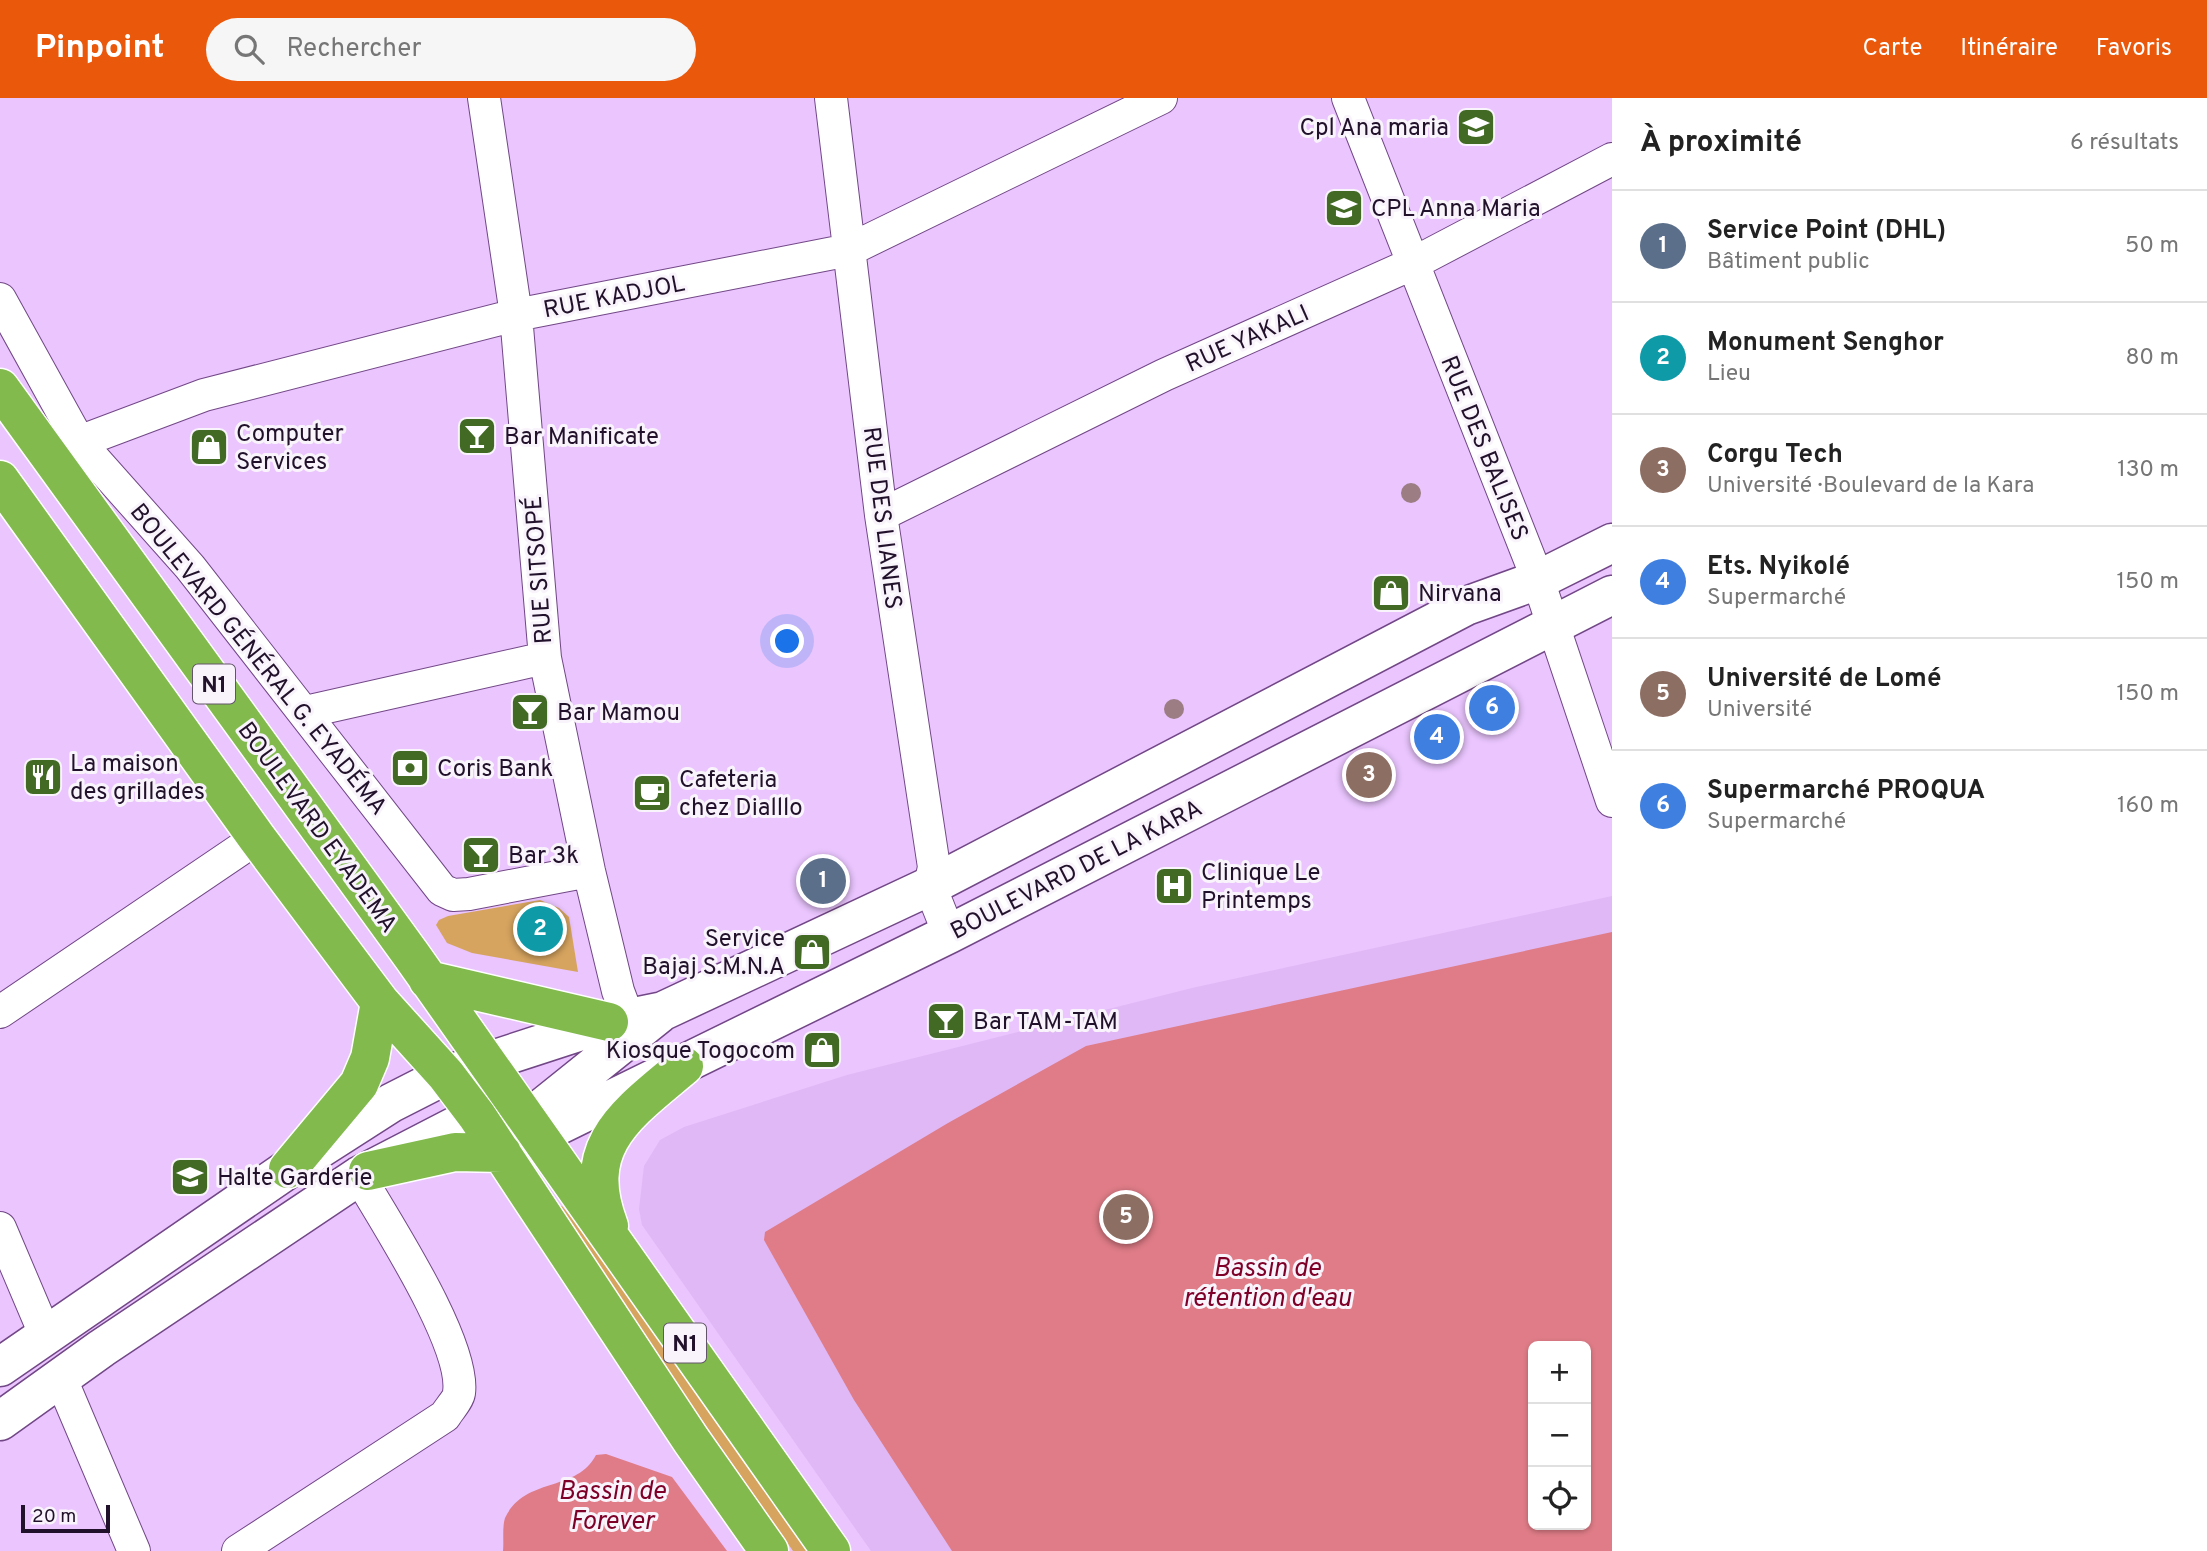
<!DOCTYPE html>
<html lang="fr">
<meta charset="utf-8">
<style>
body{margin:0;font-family:Overpass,sans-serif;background:#f6f6f6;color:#222}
.controls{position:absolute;right:21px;bottom:21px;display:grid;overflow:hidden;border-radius:10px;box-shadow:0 2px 5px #0004}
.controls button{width:63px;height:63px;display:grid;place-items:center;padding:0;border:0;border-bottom:2px solid #e0e0e0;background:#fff;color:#222;font:35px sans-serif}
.scale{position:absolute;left:21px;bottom:18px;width:89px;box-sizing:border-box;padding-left:7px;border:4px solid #22112b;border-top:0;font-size:19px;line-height:24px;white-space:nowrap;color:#22112b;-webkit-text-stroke:5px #f9f4fb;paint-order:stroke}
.you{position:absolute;left:788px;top:544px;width:24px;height:24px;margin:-18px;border:5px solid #fff;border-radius:50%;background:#1a73e8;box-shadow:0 0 0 10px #1a73e833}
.badge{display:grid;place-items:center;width:46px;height:46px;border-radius:50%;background:#ea580c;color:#fff;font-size:23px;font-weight:700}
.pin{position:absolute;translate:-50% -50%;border:4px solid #fff;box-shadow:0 2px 7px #0006}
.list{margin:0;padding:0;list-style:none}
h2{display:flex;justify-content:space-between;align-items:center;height:91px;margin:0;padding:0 28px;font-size:30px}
h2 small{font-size:23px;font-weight:400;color:#767676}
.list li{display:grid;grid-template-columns:46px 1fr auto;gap:21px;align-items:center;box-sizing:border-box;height:112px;padding:0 28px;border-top:2px solid #e0e0e0}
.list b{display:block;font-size:26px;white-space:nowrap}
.list p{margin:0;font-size:23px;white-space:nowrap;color:#767676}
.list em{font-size:23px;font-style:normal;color:#767676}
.icon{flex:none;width:38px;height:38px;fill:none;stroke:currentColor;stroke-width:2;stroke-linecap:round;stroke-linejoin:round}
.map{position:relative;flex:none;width:1612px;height:1453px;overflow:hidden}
header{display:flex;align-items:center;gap:42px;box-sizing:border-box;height:98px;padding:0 35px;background:#ea580c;color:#fff}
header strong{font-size:33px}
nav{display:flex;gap:38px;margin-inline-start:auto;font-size:24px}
.search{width:490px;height:63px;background:#f6f6f6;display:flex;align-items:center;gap:18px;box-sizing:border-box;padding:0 24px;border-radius:38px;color:#767676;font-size:26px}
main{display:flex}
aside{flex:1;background:#fff}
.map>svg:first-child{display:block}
.built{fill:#e0b8f5;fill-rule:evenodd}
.green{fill:#d6a45f}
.water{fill:#df7c87;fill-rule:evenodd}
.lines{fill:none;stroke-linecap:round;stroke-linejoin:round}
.minor-casing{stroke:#724786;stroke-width:34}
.secondary-casing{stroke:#724786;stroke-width:41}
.trunk-casing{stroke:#fff;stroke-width:41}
.minor{stroke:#fff;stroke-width:32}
.secondary{stroke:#fff;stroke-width:38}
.trunk{stroke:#82ba4e;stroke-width:38}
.tree{fill:#9b7d83}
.labels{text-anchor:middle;stroke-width:6;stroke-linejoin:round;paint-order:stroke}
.shield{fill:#f9f4fb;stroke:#625569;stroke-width:2}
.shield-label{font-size:23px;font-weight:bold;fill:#22112b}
.poi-label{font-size:24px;fill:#22112b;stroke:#f9f4fb;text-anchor:start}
.street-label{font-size:24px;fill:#22112b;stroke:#f9f4fb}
.water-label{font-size:26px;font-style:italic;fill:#7e0028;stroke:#f9f4fb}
</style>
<header>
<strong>Pinpoint</strong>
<div class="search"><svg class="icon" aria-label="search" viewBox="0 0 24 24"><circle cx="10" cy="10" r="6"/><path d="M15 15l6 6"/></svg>Rechercher</div>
<nav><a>Carte</a><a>Itinéraire</a><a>Favoris</a></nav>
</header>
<main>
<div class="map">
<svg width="1612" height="1453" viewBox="0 0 1612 1453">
<rect width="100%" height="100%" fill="#eac5fe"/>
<path class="built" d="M 1612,798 L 1612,1453 L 871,1453 L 642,1127 L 639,1111 L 644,1068 L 660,1042 L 684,1029 L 847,977 L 1192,890 ZM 1533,1248 L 1586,1248 L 1586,1427 L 1533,1427 Z"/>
<path class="green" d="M 540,802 L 559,810 L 569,819 L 578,874 L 472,855 L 447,845 L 436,827 L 439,822 L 448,818 Z
M 558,1108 L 562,1108 L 584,1135 L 809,1453 L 793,1453 L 556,1111 Z"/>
<path class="water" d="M 1612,834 L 1612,1453 L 952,1453 L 854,1302 L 764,1142 L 765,1134 L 948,1025 L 1086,948 ZM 1586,1248 L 1586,1427 L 1533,1427 L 1533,1248 Z
M 606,1356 L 672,1379 L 727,1453 L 503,1453 C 504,1444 502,1429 505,1420 C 525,1378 576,1395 596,1357 Z"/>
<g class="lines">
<g class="minor-casing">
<path id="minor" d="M 484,0 L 516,217 L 545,560 L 589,773 L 618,893 L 634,936
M 831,0 L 881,417 L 934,769 L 930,788 L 949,836
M 1348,0 L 1538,482 L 1612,703
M 0,201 L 79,344 L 190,469 L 442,792 L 453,797 L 469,796 L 589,773
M 55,366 L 79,344 L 204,297 L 516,217 L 849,152 L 1161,0
M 881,417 L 1164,277 L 1412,166 L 1612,61
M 305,614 L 545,560
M 0,914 L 257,740
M 0,1130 L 45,1236
M 61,1281 L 134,1453
M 238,1453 L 445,1318 C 449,1311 458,1302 459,1295 C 466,1246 385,1123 359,1078"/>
</g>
<g class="secondary-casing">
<path id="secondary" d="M 512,1034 L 659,916
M 502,1055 L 949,836 L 1612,497
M 0,1269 L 288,1071 L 391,1005 L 446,977 L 609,924 L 663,913 L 930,788 L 1466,508 L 1538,482 L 1612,445
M 0,1323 L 102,1250 L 359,1078 L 506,1002"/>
</g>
<g class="trunk-casing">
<path id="trunk" d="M 0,290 L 412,858 L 831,1453
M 0,382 L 257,740 L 380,904 L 446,977 L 477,1018 L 691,1342 L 769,1453
M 428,882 L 609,924
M 288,1071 L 359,986 L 370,960 L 380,904
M 368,1073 L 455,1054 L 502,1055
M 609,1128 C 578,1047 627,1016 684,968"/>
</g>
<use href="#minor" class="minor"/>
<use href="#secondary" class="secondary"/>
<use href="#trunk" class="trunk"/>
</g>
<g class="tree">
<circle cx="1411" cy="395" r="10"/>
<circle cx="1174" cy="611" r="10"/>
</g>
<defs>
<g id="school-square" transform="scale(2.0125)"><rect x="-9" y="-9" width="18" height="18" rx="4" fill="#426a25" stroke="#f9f4fb"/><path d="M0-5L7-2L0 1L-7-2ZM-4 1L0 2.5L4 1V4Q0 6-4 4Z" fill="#fff"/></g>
<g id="bar-square" transform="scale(2.0125)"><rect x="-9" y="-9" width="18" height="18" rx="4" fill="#426a25" stroke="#f9f4fb"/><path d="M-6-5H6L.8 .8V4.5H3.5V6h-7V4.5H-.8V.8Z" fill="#fff"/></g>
<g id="shop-square" transform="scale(2.0125)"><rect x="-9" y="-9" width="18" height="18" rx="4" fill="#426a25" stroke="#f9f4fb"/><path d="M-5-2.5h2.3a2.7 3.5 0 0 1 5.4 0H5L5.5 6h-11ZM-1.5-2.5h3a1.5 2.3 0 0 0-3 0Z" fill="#fff"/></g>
<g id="bank-square" transform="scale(2.0125)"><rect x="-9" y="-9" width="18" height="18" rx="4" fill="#426a25" stroke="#f9f4fb"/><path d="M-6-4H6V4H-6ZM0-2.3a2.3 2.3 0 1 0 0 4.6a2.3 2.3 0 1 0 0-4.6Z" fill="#fff"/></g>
<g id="restaurant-square" transform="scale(2.0125)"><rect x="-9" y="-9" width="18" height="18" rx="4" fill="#426a25" stroke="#f9f4fb"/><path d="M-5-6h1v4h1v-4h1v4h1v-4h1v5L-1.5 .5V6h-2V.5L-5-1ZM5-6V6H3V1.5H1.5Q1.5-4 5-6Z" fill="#fff"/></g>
<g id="cafe-square" transform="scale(2.0125)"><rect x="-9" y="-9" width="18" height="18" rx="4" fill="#426a25" stroke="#f9f4fb"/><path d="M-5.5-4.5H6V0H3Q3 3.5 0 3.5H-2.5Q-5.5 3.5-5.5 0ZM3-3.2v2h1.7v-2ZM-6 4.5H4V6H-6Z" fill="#fff"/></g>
<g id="hospital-square" transform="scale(2.0125)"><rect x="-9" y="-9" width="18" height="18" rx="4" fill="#426a25" stroke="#f9f4fb"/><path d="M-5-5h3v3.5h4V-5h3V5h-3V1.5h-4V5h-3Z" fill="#fff"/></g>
</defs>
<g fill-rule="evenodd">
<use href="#school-square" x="1476" y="29"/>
<use href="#school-square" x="1344" y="110"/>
<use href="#bar-square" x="477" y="338"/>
<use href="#shop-square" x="209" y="349"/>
<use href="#shop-square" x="1391" y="495"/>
<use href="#bar-square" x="530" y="614"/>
<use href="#bank-square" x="410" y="670"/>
<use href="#restaurant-square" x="43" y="679"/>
<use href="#cafe-square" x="652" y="695"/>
<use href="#bar-square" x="481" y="757"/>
<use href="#hospital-square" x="1174" y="788"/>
<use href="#shop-square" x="812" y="854"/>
<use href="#bar-square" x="946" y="923"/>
<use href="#shop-square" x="822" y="952"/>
<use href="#school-square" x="190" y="1079"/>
</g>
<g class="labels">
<g class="shield">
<rect x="193" y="566.5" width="42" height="39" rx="5"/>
<rect x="664" y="1225.5" width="42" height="39" rx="5"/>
</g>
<g class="shield-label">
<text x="214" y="594">N1</text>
<text x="685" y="1253">N1</text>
</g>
<g class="poi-label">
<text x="1449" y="37" text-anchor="end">Cpl Ana maria</text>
<text x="1371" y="118">CPL Anna Maria</text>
<text x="236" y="343">Computer<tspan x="236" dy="28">Services</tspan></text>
<text x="504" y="346">Bar Manificate</text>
<text x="1418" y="503">Nirvana</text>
<text x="557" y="622">Bar Mamou</text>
<text x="70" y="673">La maison<tspan x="70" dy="28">des grillades</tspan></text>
<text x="437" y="678">Coris Bank</text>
<text x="679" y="689">Cafeteria<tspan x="679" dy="28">chez Dialllo</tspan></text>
<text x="508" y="765">Bar 3k</text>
<text x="1201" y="782">Clinique Le<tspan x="1201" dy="28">Printemps</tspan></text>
<text x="785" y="848" text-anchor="end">Service<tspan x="785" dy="28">Bajaj S.M.N.A</tspan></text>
<text x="973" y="931">Bar TAM-TAM</text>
<text x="795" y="960" text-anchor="end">Kiosque Togocom</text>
<text x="217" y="1087">Halte Garderie</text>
</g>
<g class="street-label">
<text transform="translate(614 198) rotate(-11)" y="8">RUE KADJOL</text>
<text transform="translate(1247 240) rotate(-24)" y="8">RUE YAKALI</text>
<text transform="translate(1485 350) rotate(68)" y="8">RUE DES BALISES</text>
<text transform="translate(883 420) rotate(83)" y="8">RUE DES LIANES</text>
<text transform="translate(538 472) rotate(-94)" y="8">RUE SITSOPÉ</text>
<text transform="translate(259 561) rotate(51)" y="8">BOULEVARD GÉNÉRAL G. EYADÉMA</text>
<text transform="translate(318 729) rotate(54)" y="8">BOULEVARD EYADEMA</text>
<text transform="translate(1076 771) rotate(-27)" y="8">BOULEVARD DE LA KARA</text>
</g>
<g class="water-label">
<text x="1267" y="1178">Bassin de<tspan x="1267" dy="30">rétention d'eau</tspan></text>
<text x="612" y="1401">Bassin de<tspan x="612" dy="30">Forever</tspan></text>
</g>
</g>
</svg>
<div class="controls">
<button>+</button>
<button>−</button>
<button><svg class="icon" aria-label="locate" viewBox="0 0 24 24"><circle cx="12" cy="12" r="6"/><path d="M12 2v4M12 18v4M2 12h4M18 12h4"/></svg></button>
</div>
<div class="scale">20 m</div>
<div class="you"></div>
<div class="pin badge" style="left:823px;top:783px;background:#5c6f8a">1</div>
<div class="pin badge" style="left:540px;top:831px;background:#0f9aa8">2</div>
<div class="pin badge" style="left:1369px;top:677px;background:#8d6e63">3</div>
<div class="pin badge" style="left:1437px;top:639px;background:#3f7fe0">4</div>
<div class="pin badge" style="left:1126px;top:1119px;background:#8d6e63">5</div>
<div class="pin badge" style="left:1492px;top:610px;background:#3f7fe0">6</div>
</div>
<aside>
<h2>À proximité<small>6 résultats</small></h2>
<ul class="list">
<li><span class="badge" style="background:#5c6f8a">1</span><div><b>Service Point (DHL)</b><p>Bâtiment public</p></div><em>50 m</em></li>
<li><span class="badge" style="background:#0f9aa8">2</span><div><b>Monument Senghor</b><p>Lieu</p></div><em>80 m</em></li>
<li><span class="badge" style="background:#8d6e63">3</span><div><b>Corgu Tech</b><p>Université · Boulevard de la Kara</p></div><em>130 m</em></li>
<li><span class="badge" style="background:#3f7fe0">4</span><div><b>Ets. Nyikolé</b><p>Supermarché</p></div><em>150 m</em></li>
<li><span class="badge" style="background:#8d6e63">5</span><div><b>Université de Lomé</b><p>Université</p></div><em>150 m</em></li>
<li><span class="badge" style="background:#3f7fe0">6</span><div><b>Supermarché PROQUA</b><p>Supermarché</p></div><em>160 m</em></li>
</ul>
</aside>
</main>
